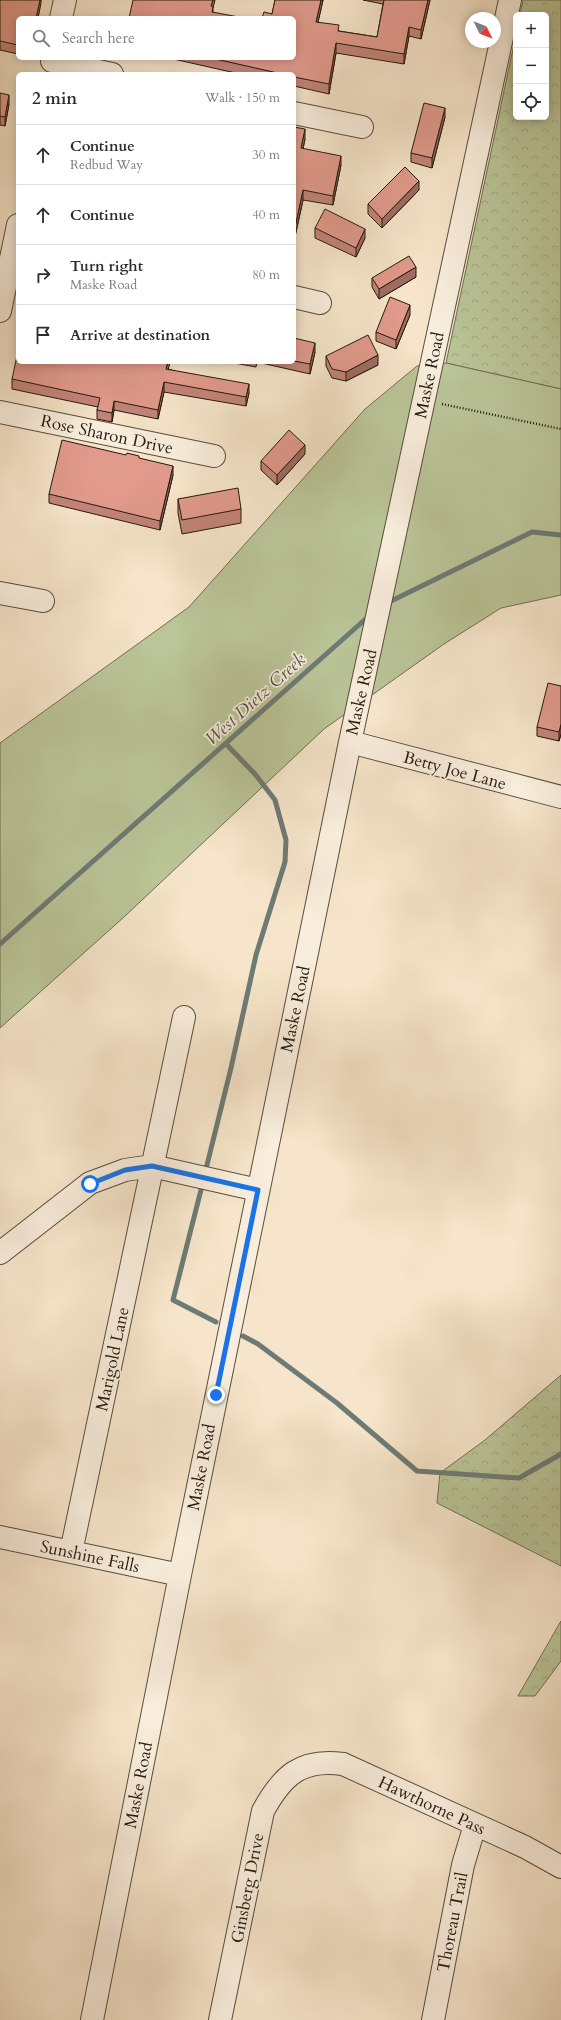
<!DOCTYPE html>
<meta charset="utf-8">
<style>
body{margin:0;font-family:Cardo,serif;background:#f2f2f3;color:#2b2b33}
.controls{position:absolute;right:12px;top:12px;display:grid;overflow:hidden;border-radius:6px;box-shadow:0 2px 10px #0003}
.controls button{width:36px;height:36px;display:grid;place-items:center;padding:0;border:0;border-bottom:1px solid #e1e1e2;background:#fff;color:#2b2b33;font:20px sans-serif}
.compass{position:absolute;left:465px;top:12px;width:36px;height:36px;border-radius:50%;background:#fff;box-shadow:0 2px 10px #0003;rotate:132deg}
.stop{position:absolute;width:12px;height:12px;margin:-9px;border:3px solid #1a73e8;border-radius:50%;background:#fff}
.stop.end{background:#1a73e8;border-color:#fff;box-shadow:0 1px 4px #0008}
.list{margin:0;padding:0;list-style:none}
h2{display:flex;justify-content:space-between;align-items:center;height:52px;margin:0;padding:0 16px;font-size:17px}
h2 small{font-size:13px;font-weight:400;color:#7c7c81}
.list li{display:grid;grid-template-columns:26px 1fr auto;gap:12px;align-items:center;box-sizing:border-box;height:60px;padding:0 16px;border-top:1px solid #e1e1e2}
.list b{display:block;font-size:15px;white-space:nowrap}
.list p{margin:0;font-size:13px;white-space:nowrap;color:#7c7c81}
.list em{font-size:13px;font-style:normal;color:#7c7c81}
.icon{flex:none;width:22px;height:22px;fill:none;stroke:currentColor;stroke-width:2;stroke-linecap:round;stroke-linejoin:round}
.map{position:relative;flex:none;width:561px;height:2020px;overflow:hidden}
.search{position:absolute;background:#fff;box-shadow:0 2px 10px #0003;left:16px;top:16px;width:280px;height:44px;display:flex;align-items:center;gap:10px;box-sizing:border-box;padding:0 14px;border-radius:6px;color:#7c7c81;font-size:15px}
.panel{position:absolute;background:#fff;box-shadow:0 2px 10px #0003;left:16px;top:72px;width:280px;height:292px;border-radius:6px}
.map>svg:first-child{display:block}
.forest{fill:url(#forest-crowns);stroke:#6f6f52}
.park{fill:#bac598;stroke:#6f6f52}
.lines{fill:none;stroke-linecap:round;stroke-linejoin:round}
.stream{stroke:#6d7b76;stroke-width:5}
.minor-casing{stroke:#584c3c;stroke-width:24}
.path{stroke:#24190c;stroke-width:2.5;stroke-dasharray:1 2;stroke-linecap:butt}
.minor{stroke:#f9eedd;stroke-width:22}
.wall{fill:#c28478;stroke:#24190c}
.shaded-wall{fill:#9e6c62;stroke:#24190c}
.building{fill:#e19a8c;stroke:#24190c}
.route{stroke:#1a73e8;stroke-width:5}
.labels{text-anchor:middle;stroke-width:3.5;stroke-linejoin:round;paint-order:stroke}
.street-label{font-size:17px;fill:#24190c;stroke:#f9eedd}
.water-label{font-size:18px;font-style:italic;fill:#4f524a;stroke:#f9eedd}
</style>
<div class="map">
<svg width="561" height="2020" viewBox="0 0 561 2020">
<defs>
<pattern id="forest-crowns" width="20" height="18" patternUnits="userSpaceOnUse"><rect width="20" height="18" fill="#bac598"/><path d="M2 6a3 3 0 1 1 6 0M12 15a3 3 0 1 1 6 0" fill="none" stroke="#a0a982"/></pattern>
</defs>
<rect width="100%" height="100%" fill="#f6e5ca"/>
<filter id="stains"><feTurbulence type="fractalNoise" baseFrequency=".005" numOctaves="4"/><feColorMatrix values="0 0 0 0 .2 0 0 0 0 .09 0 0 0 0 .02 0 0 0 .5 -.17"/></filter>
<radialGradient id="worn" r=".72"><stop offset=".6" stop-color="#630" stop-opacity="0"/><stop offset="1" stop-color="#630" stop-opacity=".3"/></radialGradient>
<path class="forest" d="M 523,0 L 561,0 L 561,389 L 446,363 L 516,35 L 516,117 L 546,117 L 546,15 L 520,15 Z
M 561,1375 L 561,1566 L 437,1503 L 440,1473 L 485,1440 Z
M 561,1621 L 561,1661 L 535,1696 L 518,1696 Z"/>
<path class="park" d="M 446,363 L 561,389 L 561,595 L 501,608 L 444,644 L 324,729 L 124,917 L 0,1028 L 0,743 L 189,607 L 365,409 L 417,366 Z"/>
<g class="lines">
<path class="stream" d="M 387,603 L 532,532 L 561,535
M 0,944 L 369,616
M 205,1173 L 231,1068 L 256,955 L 285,862 L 286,840 L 275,800 L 255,774 L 226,744
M 203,1182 L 173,1300 L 216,1322
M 243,1336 L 258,1344 L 337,1403 L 417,1471 L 519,1478 L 561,1454"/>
<g class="minor-casing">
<path id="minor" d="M 61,18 L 65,0
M 52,61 L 112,74
M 294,113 L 362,127
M 294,297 L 320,303
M 0,311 L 18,225
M 0,412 L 214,456
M 0,593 L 43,601
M 350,742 L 561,797
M 0,1253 L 90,1183 L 125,1170 L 152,1166 L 258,1190
M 0,1537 L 180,1575
M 71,1552 L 184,1017
M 92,2020 L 180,1575 L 350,742 L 510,0
M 220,2020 L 263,1811 C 282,1776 301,1758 343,1764 L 525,1847 L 561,1867
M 433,2020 L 463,1865 L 475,1825"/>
</g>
<path class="path" d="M 442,404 L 561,429"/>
<use href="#minor" class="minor"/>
</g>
<path class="wall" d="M 0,0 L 41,0 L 38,18 L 18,18 L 18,54 L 0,50 Z
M 275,0 L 323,0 L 318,22 L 339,31 L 377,37 L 383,4 L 363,0 L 430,0 L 421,39 L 409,36 L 404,64 L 336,53 L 329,94 L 294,86 L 294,74 L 240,74 L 169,58 L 294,58 L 272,14 Z
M 161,58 L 169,58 L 168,59 Z
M 0,93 L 9,104 L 5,126 L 0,125 Z
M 445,117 L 432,168 L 411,162 L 411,153 Z
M 294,127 L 305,139 L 303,149 L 341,165 L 333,205 L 303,200 L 294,241 Z
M 419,190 L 382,228 L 368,214 L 368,204 Z
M 315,228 L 365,238 L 356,257 L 315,238 Z
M 416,277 L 379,299 L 372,287 L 372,278 Z
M 410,315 L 396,349 L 376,341 L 376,332 Z
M 294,338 L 315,352 L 310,374 L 257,362 L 256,367 L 229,362 L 294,362 Z
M 326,356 L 378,365 L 346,381 L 332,378 L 326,366 Z
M 168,369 L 249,393 L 246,406 L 164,392 L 158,419 L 114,410 L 112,422 L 97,419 L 97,410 L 98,407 L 12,389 L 12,379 Z
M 305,454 L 277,485 L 261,470 L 261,461 Z
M 139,459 L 173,475 L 160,530 L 49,503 L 49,494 Z
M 178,499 L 241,509 L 241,523 L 182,534 L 178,513 Z
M 561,686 L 561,734 L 559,741 L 537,736 L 537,727 Z"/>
<path class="shaded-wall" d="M 40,0 L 41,0 L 41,3 L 38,18 L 36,18 Z
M 213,0 L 215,0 L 213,8 L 213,7 L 213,18 L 211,6 Z
M 321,0 L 323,0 L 316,31 L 316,22 Z
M 428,0 L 430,0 L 421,39 L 421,30 Z
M 409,27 L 409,36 L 404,64 L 404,54 Z
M 336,43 L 336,53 L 329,94 L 329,84 Z
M 9,95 L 9,104 L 5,126 L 5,117 Z
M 445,108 L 445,117 L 432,168 L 432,158 Z
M 305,129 L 305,139 L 301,158 L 301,148 Z
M 341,156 L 341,165 L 333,205 L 333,196 Z
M 419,181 L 419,190 L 382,228 L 382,219 Z
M 303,190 L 303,200 L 294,241 L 294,232 Z
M 365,229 L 365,238 L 356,257 L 356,248 Z
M 416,267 L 416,277 L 379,299 L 379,289 Z
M 410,305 L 410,315 L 396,349 L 396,340 Z
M 315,343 L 315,352 L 310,374 L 310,364 Z
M 378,355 L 378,365 L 346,381 L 346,372 Z
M 168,362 L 170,362 L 166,379 L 166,369 Z
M 164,382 L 164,392 L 158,419 L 158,410 Z
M 249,384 L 249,393 L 246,406 L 246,397 Z
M 114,401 L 114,410 L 112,422 L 112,413 Z
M 305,445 L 305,454 L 277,485 L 277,475 Z
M 173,466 L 173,475 L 160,530 L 160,521 Z
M 561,724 L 561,734 L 559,741 L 559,732 Z"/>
<path class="building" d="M 0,0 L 40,0 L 36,18 L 18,18 L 18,45 L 0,41 Z
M 133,0 L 213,0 L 211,6 L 213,7 L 212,12 L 244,18 L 129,18 Z
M 275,0 L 321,0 L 316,22 L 339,25 L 338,31 L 377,37 L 384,0 L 428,0 L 421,30 L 409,27 L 404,54 L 336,43 L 329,84 L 294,77 L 294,74 L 282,74 L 211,58 L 294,58 L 294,18 L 262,18 L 264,12 L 272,14 Z
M 0,93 L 9,95 L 5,117 L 0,116 Z
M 424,103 L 445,108 L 432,158 L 411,153 Z
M 294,127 L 305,129 L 301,148 L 341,156 L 333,196 L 303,190 L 294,232 Z
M 405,167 L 419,181 L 382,219 L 368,204 Z
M 325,209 L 365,229 L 356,248 L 315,228 Z
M 409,256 L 416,267 L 379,289 L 372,278 Z
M 390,297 L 410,305 L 396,340 L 376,332 Z
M 368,335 L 378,355 L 346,372 L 332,369 L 326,356 Z
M 294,338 L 315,343 L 310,364 L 294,361 Z
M 18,351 L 18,362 L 168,362 L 166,369 L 249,384 L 246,397 L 164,382 L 158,410 L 114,401 L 112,413 L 97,410 L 100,398 L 12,379 Z
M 289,430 L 305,445 L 277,475 L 261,461 Z
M 62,440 L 126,455 L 127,453 L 139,456 L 139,458 L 173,466 L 160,521 L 49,494 Z
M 238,488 L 241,509 L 182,520 L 178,499 Z
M 548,683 L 561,686 L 561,724 L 559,732 L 537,727 Z"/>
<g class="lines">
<path class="route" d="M 90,1184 L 125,1170 L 152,1166 L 258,1190 L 216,1395"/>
</g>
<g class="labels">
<g class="street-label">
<text transform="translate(429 375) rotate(-78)" y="6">Maske Road</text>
<text transform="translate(107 434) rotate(12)" y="6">Rose Sharon Drive</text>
<text transform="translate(361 692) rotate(-77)" y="6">Maske Road</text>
<text transform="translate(455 770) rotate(15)" y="6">Betty Joe Lane</text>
<text transform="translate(295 1009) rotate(-78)" y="6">Maske Road</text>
<text transform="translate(112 1359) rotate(-78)" y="6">Marigold Lane</text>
<text transform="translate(201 1467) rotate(-79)" y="6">Maske Road</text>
<text transform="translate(90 1556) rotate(12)" y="6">Sunshine Falls</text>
<text transform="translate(138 1785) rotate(-79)" y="6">Maske Road</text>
<text transform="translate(432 1805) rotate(25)" y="6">Hawthorne Pass</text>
<text transform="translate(247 1888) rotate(-79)" y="6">Ginsberg Drive</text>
<text transform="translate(452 1922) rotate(-79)" y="6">Thoreau Trail</text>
</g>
<g class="water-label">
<text transform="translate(255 699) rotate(-42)" y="6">West Dietz Creek</text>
</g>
</g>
<rect width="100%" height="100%" filter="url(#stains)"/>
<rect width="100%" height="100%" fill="url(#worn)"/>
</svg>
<div class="controls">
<button>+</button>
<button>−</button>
<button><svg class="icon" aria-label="locate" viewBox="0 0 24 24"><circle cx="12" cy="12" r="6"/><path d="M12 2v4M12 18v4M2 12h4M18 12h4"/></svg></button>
</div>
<svg class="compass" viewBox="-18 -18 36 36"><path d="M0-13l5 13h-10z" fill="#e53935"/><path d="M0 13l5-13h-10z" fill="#7c7c81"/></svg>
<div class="stop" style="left:90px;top:1184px"></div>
<div class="stop end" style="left:216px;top:1395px"></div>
<div class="search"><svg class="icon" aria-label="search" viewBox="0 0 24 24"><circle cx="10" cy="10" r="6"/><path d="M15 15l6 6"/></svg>Search here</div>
<section class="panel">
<h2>2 min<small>Walk · 150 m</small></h2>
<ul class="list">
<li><svg class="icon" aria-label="ahead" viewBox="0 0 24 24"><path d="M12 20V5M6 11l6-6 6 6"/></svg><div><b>Continue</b><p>Redbud Way</p></div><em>30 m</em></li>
<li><svg class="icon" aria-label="ahead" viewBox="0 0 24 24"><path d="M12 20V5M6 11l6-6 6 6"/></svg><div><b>Continue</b></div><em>40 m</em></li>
<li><svg class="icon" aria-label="right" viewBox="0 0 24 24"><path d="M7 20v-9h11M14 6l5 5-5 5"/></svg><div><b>Turn right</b><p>Maske Road</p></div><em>80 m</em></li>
<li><svg class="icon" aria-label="arrive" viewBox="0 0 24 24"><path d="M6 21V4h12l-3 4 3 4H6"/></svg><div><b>Arrive at destination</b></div></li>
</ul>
</section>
</div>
